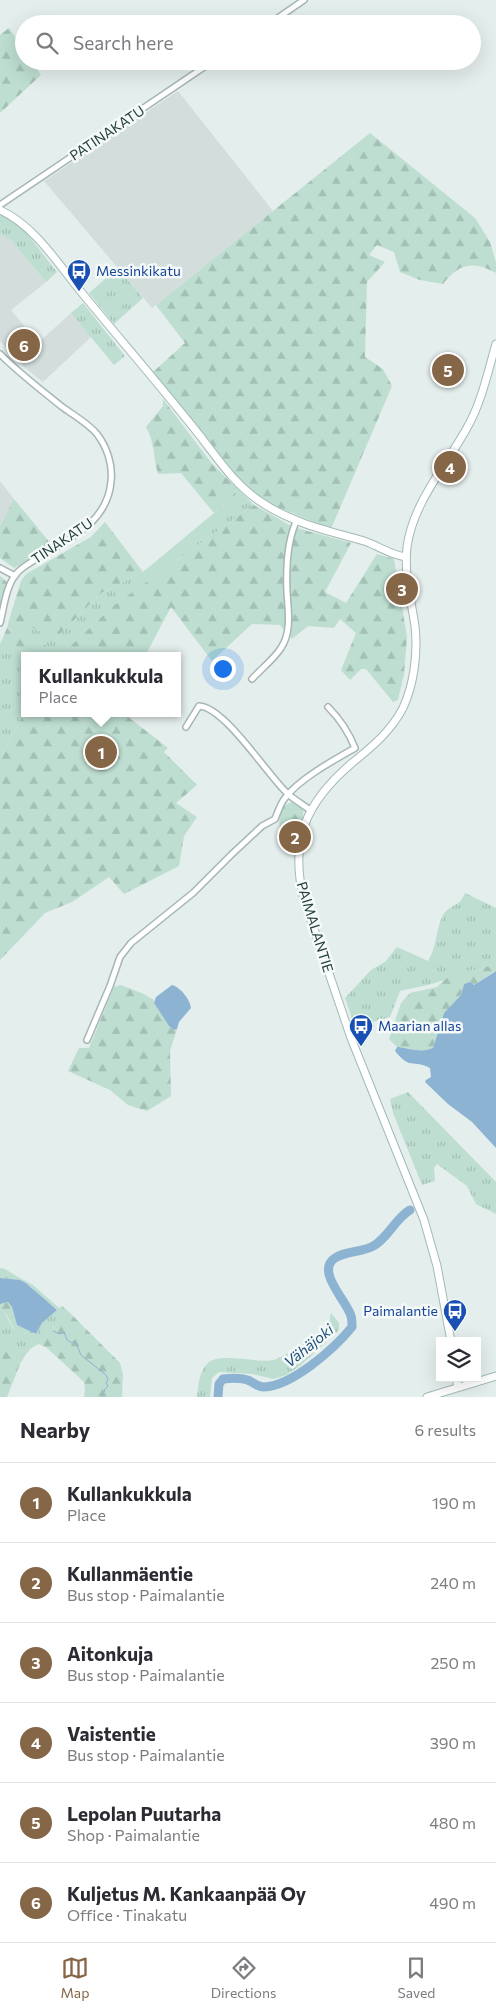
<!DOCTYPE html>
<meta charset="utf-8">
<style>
body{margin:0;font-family:Commissioner,sans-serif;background:#f2f2f3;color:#2b2b33}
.controls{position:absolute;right:15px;bottom:15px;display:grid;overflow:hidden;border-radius:0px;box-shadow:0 5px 20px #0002}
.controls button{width:45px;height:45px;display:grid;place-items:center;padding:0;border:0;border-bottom:1px solid #e1e1e2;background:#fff;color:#2b2b33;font:25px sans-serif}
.you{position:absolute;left:222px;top:668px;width:18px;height:18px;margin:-12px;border:4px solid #fff;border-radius:50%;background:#1a73e8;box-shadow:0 0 0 8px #1a73e833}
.badge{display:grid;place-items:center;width:32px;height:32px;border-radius:50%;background:#856646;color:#fff;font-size:16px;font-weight:700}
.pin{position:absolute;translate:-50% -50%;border:2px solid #fff;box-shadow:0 1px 5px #0006}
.popup{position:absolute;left:21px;top:652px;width:160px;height:65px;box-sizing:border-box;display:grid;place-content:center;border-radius:0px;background:#fff;filter:drop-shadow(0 1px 4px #0005);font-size:16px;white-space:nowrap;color:#7c7c81}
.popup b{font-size:19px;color:#2b2b33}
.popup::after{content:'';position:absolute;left:50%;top:100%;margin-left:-10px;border:10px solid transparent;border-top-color:#fff}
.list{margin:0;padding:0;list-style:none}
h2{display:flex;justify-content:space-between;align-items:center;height:65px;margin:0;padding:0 20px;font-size:21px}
h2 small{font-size:16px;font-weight:400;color:#7c7c81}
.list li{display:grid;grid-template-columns:32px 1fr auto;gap:15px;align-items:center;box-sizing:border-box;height:80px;padding:0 20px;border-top:1px solid #e1e1e2}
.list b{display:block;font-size:19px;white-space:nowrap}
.list p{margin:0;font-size:16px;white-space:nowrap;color:#7c7c81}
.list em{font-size:16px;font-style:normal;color:#7c7c81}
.icon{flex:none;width:28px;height:28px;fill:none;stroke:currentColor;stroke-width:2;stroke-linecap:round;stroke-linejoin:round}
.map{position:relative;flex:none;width:496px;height:1397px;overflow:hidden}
.search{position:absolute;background:#fff;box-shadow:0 5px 20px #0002;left:15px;right:15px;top:15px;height:55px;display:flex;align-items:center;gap:12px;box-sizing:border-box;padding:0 18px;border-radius:28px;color:#7c7c81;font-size:19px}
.sheet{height:545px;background:#fff}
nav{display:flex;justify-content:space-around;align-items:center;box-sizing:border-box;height:70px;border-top:1px solid #e1e1e2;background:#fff;font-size:14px;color:#7c7c81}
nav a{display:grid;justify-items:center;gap:2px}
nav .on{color:#856646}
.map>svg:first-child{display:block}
.built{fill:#d2dddc}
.grass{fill:url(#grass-tufts)}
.forest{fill:url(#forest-firs)}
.water{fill:#8db3d2}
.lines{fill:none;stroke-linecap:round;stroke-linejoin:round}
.stream{stroke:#8db3d2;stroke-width:1}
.river{stroke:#8db3d2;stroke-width:9}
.street-casing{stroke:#a6b6b5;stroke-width:8}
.secondary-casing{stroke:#a2b9b8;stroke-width:9}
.street{stroke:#fff;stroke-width:5}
.secondary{stroke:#fff;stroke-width:7}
.labels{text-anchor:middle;stroke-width:5;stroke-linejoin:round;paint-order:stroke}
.street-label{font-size:14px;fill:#233f3f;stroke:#f5faf9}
.transit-label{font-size:14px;fill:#164399;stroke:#f5faf9;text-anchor:start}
.water-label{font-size:15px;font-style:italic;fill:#1d507c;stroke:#f5faf9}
</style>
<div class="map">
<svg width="496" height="1397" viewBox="0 0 496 1397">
<defs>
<pattern id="grass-tufts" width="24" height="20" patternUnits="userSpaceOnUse" patternTransform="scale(1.25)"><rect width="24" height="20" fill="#bdded0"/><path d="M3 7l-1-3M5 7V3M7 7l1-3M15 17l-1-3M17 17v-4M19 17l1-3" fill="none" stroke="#a2c0b4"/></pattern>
<pattern id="forest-firs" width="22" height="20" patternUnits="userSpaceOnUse" patternTransform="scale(1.25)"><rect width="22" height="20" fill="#bdded0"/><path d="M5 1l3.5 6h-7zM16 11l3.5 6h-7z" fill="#a2c0b4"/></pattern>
</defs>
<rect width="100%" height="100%" fill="#e4eeec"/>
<path class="built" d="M 178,91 L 273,211 L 152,308 L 44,181 Z
M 0,234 L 11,240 L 46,282 L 11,310 L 38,343 L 71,313 L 91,337 L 43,382 L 23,366 L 0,341 Z
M 0,481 L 14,499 L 0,526 Z"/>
<path class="grass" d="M 0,213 L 22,227 L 57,272 L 46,282 L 11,240 L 0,234 Z
M 118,268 L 143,298 L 114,324 L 89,293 Z
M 83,303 L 125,356 L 114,365 L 71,313 Z
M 238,489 L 254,505 L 113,606 L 60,656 L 40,656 L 48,647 L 7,628 L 9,620 L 57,637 L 101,593 L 143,572 L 214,513 Z
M 2,640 L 36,656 L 25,656 L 25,711 L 0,760 L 0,644 Z
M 465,893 L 496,908 L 496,971 L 493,972 L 488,966 L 479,970 L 453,972 L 444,980 L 432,984 L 400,991 L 390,1017 L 369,1023 L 354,1024 L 345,998 L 371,970 L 385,962 L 397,947 L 428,961 C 437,947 436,928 443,915 C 450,904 459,908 465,893 Z
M 408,1092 L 496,1182 L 496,1214 L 476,1204 L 467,1186 L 437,1164 L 434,1168 L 435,1181 L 422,1185 L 393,1113 L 390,1099 Z
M 18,1277 L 33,1285 L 59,1308 L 62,1306 L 68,1311 L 39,1344 C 29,1347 25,1356 20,1364 L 0,1346 L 0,1309 L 4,1312 L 13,1328 L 24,1333 L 36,1334 L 42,1323 L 57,1310 C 51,1303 44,1301 38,1294 C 31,1287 28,1282 18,1280 Z
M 331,1313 L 339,1323 L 339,1330 L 300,1366 L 286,1375 L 274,1379 L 252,1374 L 219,1372 L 212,1378 L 210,1397 L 197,1397 C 198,1387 199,1372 207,1364 C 219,1351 257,1364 274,1360 C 284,1357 324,1332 329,1324 C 330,1321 330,1316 331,1313 Z"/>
<path class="forest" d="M 9,28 L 24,49 L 24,61 L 32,61 L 41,75 L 0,113 L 0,35 Z
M 370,133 L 475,218 L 490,242 L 496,262 L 496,273 C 473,260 458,264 443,284 L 420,280 L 400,272 L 394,252 L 377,245 L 369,255 L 385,262 L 367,282 L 365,357 L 383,369 L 392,386 L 331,529 L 268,503 L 242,483 L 152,373 L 185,343 L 156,305 Z
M 163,399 L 213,465 L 238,489 L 214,513 L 181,473 L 158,474 C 153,456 155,443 146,427 L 163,406 Z
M 14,499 L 51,544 L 45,550 L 14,568 L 0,558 L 0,526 Z
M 254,505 L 293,527 L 351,543 L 325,592 L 346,603 L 377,554 L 394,559 L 407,637 L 404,674 L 398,700 L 393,702 L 366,669 L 361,669 L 350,680 L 341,670 L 356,633 L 340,619 L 334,628 L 308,626 L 292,639 L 280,625 L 252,624 L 212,661 L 171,607 L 145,656 L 60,656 L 113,606 Z
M 105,522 L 143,572 L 101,593 L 57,637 L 9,620 L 21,581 L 26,574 L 91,537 Z
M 0,576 L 8,583 L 0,613 Z
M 7,628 L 49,647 L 40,656 L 36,656 L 2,640 Z
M 25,711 L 25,713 L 123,713 L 168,748 L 164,752 L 197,785 L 176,803 L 197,817 L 184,836 L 179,866 L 124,894 L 109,877 L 72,902 L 45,913 L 0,960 L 0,760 Z
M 292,802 L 303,810 C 306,823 293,832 295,851 L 286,852 C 281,836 276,822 282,806 Z
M 488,966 L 493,972 L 474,985 L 470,982 L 464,984 L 461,995 L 444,1013 L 433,1048 C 421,1054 409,1047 397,1047 L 389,1039 L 401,1003 L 410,993 L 437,987 L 453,972 L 479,970 Z
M 121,985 L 144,994 L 154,1000 L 154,1003 L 169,1026 L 174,1030 L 177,1029 L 170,1051 L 171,1096 L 147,1111 L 128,1105 L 110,1090 L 68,1071 L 79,1048 L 89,1048 L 114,987 Z
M 0,1268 L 5,1269 L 18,1277 L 18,1280 L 0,1278 Z
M 8,1302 L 12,1307 L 17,1325 L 35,1333 C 6,1335 16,1320 0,1309 L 0,1304 Z
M 68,1311 L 120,1363 L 123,1374 L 122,1397 L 84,1397 L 85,1389 L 84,1382 L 47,1348 L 39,1344 Z
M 0,1346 L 20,1364 L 7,1397 L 0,1397 Z"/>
<path class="water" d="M 496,971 L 496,1148 L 472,1122 L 448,1104 L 425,1082 L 426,1080 L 431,1077 L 430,1068 C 413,1059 411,1071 395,1051 L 397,1047 L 399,1047 C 410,1049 423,1053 433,1048 L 444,1013 L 461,995 L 464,984 L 470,982 L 474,985 Z
M 172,985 C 180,987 190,999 191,1008 L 179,1022 L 177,1029 L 174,1030 L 169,1026 L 154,1003 L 156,997 Z
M 0,1278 L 20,1280 L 26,1283 L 57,1310 L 42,1323 L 36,1334 L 17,1325 L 12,1307 L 8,1302 L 0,1304 Z"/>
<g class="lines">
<path class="stream" d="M 53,1331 L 60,1334 L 64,1332 L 67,1340 L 72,1343 L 75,1341 L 81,1355 L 106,1375 L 108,1379 L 106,1383 L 108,1386 L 105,1389 L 102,1397"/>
<path class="river" d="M 218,1397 L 219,1384 L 223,1379 C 231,1378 243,1378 250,1381 C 255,1384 258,1387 264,1387 C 292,1386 334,1349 352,1327 C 352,1324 352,1319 351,1316 C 347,1301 315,1271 335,1258 C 347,1250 363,1253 375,1245 C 389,1236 396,1218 410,1210"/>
<g class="street-casing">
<path id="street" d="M 269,24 L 304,0
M 0,205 L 213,61
M 0,354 C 19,373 40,389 61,406 C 73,415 88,423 97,434 C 107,447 113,465 111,481 C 108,522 71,538 39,557 C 32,562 23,566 17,573 C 6,585 4,607 0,623
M 0,568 L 15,576
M 252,679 C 261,669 274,659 281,648 C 292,632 288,609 287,592 C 286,569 287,540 297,520
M 186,727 L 199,706 C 225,707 268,776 288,794 C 295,800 303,805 310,810
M 87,1040 L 110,986 L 120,957 L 131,943 L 193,893 L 231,855 L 262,826 L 275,819 C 278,812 280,804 285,798 C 299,779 334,760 355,748 C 349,733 340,719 328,707"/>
</g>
<g class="secondary-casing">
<path id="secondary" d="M 0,210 C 35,226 58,264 82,293 C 119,338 157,382 193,427 C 215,454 232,483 261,502 C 292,523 329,531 364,541 C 379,546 390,555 406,557
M 451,1341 L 437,1266 L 424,1220 L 351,1038 L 304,900 C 289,840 306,802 352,763 C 372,747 391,731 403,708 C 414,684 418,653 415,626 C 411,599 404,575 407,547 C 413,502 447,465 468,426 C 482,401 488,371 496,344
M 456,1378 L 458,1387
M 427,1397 L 496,1376"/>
</g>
<use href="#street" class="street"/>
<use href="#secondary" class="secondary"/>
</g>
<defs>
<g id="bus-pin" transform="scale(1.25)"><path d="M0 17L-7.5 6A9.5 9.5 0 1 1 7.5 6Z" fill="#1a4fb4" stroke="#f5faf9"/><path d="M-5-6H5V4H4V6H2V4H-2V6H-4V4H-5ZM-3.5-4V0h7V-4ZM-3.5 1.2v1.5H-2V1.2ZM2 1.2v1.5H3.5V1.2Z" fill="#fff"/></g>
</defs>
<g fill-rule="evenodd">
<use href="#bus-pin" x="79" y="271"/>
<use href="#bus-pin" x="361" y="1026"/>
<use href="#bus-pin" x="455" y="1311"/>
</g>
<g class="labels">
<g class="street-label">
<text transform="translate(107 133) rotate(-34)" y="5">PATINAKATU</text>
<text transform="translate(62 541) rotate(-34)" y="5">TINAKATU</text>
<text transform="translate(315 927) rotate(73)" y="5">PAIMALANTIE</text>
</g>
<g class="transit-label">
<text x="96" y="276">Messinkikatu</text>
<text x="378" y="1031">Maarian allas</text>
<text x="438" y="1316" text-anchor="end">Paimalantie</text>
</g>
<g class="water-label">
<text transform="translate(309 1346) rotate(-39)" y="5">Vähäjoki</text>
</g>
</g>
</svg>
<div class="controls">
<button><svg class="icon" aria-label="layers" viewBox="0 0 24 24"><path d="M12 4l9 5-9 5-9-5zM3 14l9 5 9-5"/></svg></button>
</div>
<div class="you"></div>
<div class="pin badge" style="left:101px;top:752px">1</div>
<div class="popup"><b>Kullankukkula</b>Place</div>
<div class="pin badge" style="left:295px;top:837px">2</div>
<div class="pin badge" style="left:402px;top:589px">3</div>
<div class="pin badge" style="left:450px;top:467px">4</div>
<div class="pin badge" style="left:448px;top:370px">5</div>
<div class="pin badge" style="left:24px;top:345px">6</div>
<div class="search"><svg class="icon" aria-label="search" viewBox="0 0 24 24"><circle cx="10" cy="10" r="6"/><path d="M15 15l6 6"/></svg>Search here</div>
</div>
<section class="sheet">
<h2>Nearby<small>6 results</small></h2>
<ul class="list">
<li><span class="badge">1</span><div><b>Kullankukkula</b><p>Place</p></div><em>190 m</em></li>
<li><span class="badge">2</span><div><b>Kullanmäentie</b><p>Bus stop · Paimalantie</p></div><em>240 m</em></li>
<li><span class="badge">3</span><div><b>Aitonkuja</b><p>Bus stop · Paimalantie</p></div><em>250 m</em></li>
<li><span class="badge">4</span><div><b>Vaistentie</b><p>Bus stop · Paimalantie</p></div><em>390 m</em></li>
<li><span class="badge">5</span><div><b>Lepolan Puutarha</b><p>Shop · Paimalantie</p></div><em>480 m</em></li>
<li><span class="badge">6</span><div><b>Kuljetus M. Kankaanpää Oy</b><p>Office · Tinakatu</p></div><em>490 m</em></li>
</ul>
</section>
<nav>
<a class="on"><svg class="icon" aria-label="map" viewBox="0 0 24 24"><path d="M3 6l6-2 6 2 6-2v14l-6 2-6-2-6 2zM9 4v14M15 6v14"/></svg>Map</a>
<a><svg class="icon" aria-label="directions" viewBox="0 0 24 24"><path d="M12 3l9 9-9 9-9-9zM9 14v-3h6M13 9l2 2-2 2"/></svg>Directions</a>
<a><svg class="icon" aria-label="saved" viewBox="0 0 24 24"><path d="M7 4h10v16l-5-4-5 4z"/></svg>Saved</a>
</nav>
